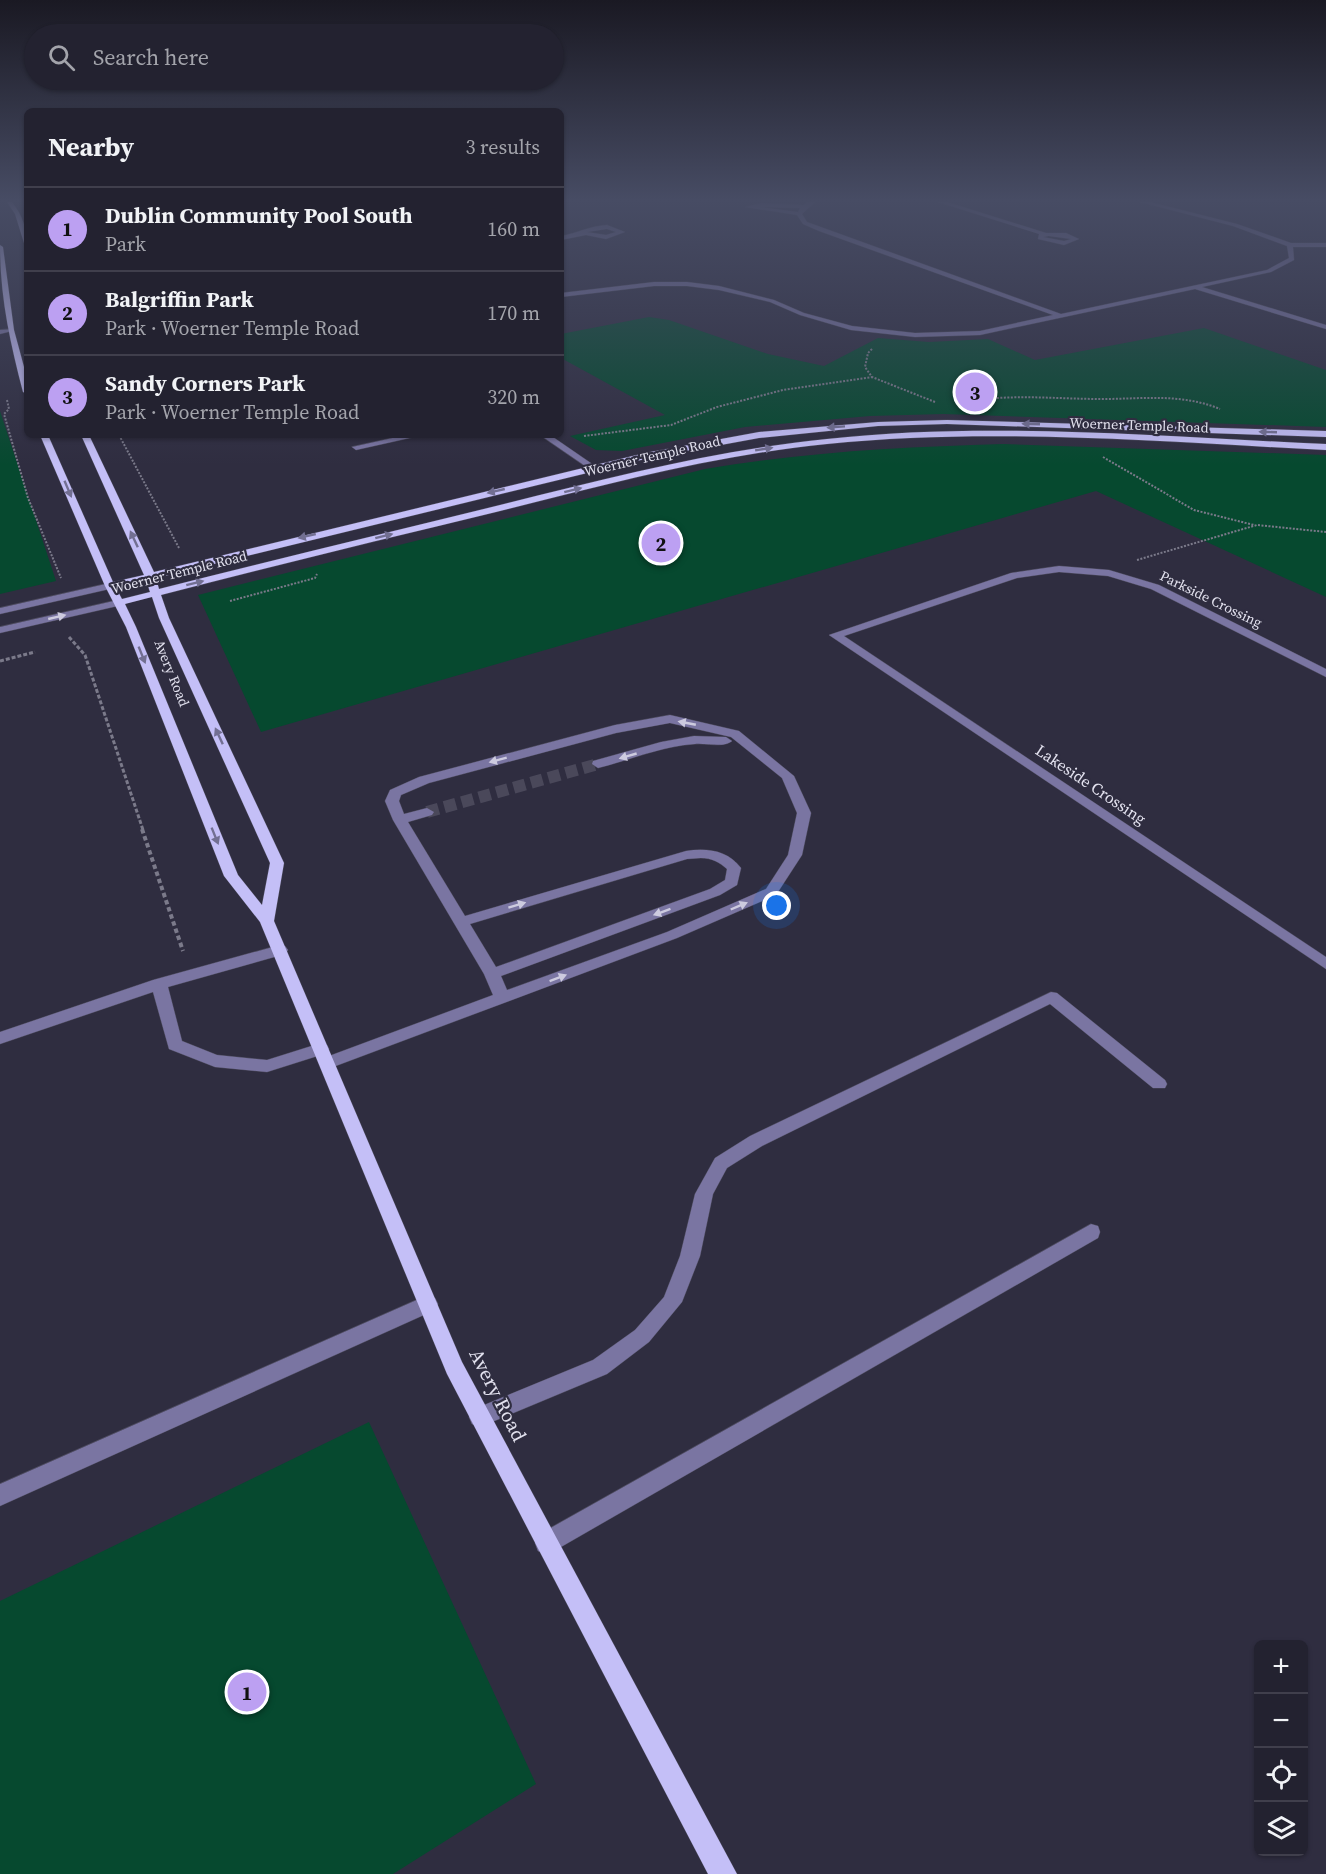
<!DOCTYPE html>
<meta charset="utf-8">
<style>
body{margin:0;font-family:"Source Serif 4",serif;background:#2f2f3c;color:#f1f3f6}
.controls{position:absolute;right:18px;bottom:18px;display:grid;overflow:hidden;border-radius:9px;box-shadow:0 2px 4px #0004}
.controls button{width:54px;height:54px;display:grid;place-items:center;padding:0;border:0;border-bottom:2px solid #403f4c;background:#232230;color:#f1f3f6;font:30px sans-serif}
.you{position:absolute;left:777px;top:906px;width:21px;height:21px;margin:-15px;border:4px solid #fff;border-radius:50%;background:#1a73e8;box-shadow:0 0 0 9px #1a73e833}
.badge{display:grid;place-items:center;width:39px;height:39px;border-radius:50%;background:#bca0f2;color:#111;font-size:20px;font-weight:700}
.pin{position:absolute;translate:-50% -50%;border:3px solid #fff;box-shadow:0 2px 6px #0006}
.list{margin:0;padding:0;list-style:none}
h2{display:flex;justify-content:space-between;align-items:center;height:78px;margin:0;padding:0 24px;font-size:26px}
h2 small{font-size:20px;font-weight:400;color:#a3a4ab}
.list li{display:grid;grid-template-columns:39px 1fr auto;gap:18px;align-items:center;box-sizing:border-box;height:84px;padding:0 24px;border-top:2px solid #403f4c}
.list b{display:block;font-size:22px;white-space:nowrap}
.list p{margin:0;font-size:20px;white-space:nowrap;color:#a3a4ab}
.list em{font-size:20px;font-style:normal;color:#a3a4ab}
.icon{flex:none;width:33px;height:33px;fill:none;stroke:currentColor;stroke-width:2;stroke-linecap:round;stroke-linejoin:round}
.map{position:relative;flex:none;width:1326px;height:1874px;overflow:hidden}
.search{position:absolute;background:#232230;box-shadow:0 2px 4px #0004;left:24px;top:24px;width:540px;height:66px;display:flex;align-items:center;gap:15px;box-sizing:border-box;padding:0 21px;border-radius:33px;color:#a3a4ab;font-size:22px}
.panel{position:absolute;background:#232230;box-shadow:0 2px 4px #0004;left:24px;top:108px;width:540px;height:330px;border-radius:9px}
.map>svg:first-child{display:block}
.green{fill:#06492f}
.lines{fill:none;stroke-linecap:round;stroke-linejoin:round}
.minor-tunnel{stroke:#4a485a;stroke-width:12;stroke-dasharray:12 6;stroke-linecap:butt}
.minor-casing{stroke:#4c4a5c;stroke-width:1}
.major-casing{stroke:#4c4a5c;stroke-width:1}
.path-far2{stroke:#7b7a8a;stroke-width:2;stroke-dasharray:2 1.5;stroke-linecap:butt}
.path-far1{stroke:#7b7a8a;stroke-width:3;stroke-dasharray:4 2;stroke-linecap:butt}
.path{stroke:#7b7a8a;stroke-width:4;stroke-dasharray:4.5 3;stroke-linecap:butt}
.minor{fill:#7a75a2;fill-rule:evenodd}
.major{fill:#c4bff7;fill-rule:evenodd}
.oneway{fill:#726f92}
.oneway2{fill:#cdcbdf}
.labels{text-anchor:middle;stroke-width:4.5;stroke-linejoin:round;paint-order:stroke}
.far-street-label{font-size:14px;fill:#e2e1ee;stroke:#2f2d40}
.street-label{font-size:16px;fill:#e2e1ee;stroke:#2f2d40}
.near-street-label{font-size:20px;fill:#e2e1ee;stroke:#2f2d40}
</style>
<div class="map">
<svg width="1326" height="1874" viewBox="0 0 1326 1874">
<rect width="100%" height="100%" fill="#2f2d40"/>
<path class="green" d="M 649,317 L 669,320 L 768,354 L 824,366 L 878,338 L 929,342 L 988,339 L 1035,360 L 1204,328 L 1326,370 L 1326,427 L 943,414 L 870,416 L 745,427 L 622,451 L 596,450 L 570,436 L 665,415 L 561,358 L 561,334 Z
M 0,411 L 56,581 L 0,594 Z
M 1003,444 L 1326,455 L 1326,597 L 1096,491 L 261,732 L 198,595 L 705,469 C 805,452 901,447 1003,444 Z
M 369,1422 L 536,1784 L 393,1874 L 0,1874 L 0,1601 Z"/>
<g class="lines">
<path class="minor-tunnel" d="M 427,812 L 598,764"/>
<g class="minor-casing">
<path id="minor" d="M 808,202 L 815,202 L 802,214 L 807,222 L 1061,314 L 1267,270 L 1289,258 L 1287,246 L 1233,226 L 1140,202 L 1150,202 L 1237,224 L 1291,243 L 1326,243 L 1326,247 L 1293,247 L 1294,260 L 1271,272 L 1202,287 L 1326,325 L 1326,329 L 1195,289 L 980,335 L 915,337 L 851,330 L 800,315 L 770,302 L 719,290 L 687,286 L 654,286 L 561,297 L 561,293 L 654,282 L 687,282 L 719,286 L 774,300 L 804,313 L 852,326 L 915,333 L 980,331 L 1053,315 L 819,231 L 803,224 L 797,215 L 745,207 L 762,203 L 803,205 ZM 760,207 L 762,207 L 800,208 L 798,212 Z
M 938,202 L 947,202 L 1046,233 L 1066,233 L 1079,239 L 1064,245 L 1038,239 L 1039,234 ZM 1049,236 L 1071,239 L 1064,241 L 1043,237 Z
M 607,225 L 625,232 L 606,239 L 586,235 L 561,240 L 561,236 C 578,233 589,226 607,225 ZM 607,229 L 616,232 L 606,235 L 587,232 Z
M 12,329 L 12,331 L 0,334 L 0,330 Z
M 406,435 L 423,435 L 356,450 L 352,447 Z
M 540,435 L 550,435 L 598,468 L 591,470 Z
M 1059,566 L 1109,570 L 1159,585 L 1326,669 L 1326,677 L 1151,589 L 1108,576 L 1059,572 L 1017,578 L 844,636 L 1326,957 L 1326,969 L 829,635 L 1011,573 Z
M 110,583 L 115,586 L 114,588 L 0,614 L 0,608 Z
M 118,600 L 123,603 L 122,605 L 0,633 L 0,627 Z
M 670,715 L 739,731 L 794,776 L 811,813 L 802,855 L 776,895 L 677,938 L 333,1067 L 321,1067 L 319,1063 L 321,1059 L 493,995 L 484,974 L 393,820 L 385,801 L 390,790 L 419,777 L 615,725 ZM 670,723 L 731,737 L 782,778 L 797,813 L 788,855 L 766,889 L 667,932 L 507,990 L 501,976 L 720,895 L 737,885 L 741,868 C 727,850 707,848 686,851 L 465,916 L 408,822 L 432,815 L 434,812 L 427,808 L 404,814 L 399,801 L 401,795 L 429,783 L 616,733 ZM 701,858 C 712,858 719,862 727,869 L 725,880 L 710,889 L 496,967 L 470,924 L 687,859 Z
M 694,736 L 726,737 L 732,741 C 724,748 706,743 695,744 C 662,746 630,760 598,768 L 592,764 L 593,761 L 661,742 Z
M 280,945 L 285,946 L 288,950 L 285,954 L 168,987 L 182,1041 L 217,1055 L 267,1060 L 321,1043 L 327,1045 L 329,1049 L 327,1053 L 267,1072 L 215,1067 L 169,1049 L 153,992 L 0,1044 L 0,1032 L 153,980 Z
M 1051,992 L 1057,993 L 1165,1080 L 1167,1084 L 1165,1088 L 1153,1088 L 1050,1004 L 762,1146 L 727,1168 L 713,1194 L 700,1256 L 682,1302 L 649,1342 L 607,1374 L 480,1427 L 472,1424 L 469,1417 L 472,1410 L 593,1360 L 635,1330 L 664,1297 L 680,1256 L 695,1194 L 715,1158 L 750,1136 Z
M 1091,1224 L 1098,1226 L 1100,1232 L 1098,1238 L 554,1551 L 546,1554 L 538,1551 L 535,1543 L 538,1535 Z
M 428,1295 L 435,1298 L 438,1304 L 435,1310 L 0,1506 L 0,1484 Z"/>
</g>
<g class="major-casing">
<path id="major" d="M 7,202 L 12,202 C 22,215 27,228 27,245 L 24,243 L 15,214 Z
M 0,245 L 3,247 L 14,330 L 27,378 L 27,394 L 23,392 C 10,342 0,297 0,245 Z
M 947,420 L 1326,431 L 1326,437 L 947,424 L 878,426 L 759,438 L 645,459 L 156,578 L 159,589 C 273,560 387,533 500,505 C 608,478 716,450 827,439 C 992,421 1160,437 1326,444 L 1326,450 C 1160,442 993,427 827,444 C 715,455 605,485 496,512 C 384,539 273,566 161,595 L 169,618 L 284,863 L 274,921 L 462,1362 L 737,1874 L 708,1874 L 447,1374 L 260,922 L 224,876 L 126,627 L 105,586 L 40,435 L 48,435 L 113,582 L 144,575 L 81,435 L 89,435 L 154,572 L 645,453 L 759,432 L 878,422 ZM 146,580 L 150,592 L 122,599 L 116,588 ZM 152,597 L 159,618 L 270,863 L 262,905 L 238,875 L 136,627 L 125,604 Z"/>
</g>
<path class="path-far2" d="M 872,349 L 868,353 L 865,367 L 872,377 L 935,402
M 7,400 L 9,409 L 4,414 L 28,498 L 61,578
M 969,401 C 1014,394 1057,399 1102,399 C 1143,399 1181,393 1220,409
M 119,435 L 179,548
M 584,436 L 671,425 L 717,407 L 783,390 L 872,377
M 1103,457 L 1194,510 L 1254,525
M 1137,560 L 1257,525 L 1326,532
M 230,601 L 315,578 L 317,574"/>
<path class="path-far1" d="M 69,637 L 85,655 L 143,830
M 0,661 L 35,652"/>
<path class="path" d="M 142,829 L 183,951"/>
<use href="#minor" class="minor"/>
<use href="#major" class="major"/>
</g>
<defs><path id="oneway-solid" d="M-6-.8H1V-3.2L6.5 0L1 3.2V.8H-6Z" transform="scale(1.5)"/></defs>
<g class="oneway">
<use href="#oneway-solid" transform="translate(1031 424) rotate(-178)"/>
<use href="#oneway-solid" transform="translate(836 427) rotate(176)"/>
<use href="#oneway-solid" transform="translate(1268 432) rotate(-178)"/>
<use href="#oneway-solid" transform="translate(764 449) rotate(-9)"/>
<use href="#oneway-solid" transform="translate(68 489) rotate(67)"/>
<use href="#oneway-solid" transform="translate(573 490) rotate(-14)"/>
<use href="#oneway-solid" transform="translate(496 491) rotate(167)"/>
<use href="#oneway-solid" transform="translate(307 536) rotate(167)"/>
<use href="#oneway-solid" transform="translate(384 536) rotate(-14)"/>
<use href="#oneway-solid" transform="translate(134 539) rotate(-115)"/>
<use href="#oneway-solid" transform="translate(195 583) rotate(-14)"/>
<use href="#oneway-solid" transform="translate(142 655) rotate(68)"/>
<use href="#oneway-solid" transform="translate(219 736) rotate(-115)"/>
<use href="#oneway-solid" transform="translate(215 836) rotate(68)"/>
</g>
<g class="oneway2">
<use href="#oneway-solid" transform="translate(57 617) rotate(-13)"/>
<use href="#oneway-solid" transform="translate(687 723) rotate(-169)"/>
<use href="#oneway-solid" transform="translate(628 756) rotate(164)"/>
<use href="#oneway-solid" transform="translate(498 760) rotate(165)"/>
<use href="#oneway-solid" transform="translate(517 905) rotate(-17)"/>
<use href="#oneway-solid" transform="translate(739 906) rotate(-23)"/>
<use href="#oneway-solid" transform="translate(662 912) rotate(160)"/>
<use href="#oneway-solid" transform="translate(558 978) rotate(-21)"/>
</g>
<linearGradient id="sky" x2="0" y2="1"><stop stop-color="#1a1923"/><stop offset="0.43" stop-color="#474c64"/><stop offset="1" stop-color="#474c64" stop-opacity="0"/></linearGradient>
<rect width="1326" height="465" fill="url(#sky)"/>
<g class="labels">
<g class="far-street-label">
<text transform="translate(1139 425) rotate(2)" y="5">Woerner Temple Road</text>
<text transform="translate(652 456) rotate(-13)" y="5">Woerner Temple Road</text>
<text transform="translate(179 572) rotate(-14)" y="5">Woerner Temple Road</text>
<text transform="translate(1211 599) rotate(26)" y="5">Parkside Crossing</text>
<text transform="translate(172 673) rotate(68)" y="5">Avery Road</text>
</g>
<g class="street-label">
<text transform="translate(1091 784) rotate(34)" y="6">Lakeside Crossing</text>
</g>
<g class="near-street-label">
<text transform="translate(498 1395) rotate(63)" y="7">Avery Road</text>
</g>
</g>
</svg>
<div class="controls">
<button>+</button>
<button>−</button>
<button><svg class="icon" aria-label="locate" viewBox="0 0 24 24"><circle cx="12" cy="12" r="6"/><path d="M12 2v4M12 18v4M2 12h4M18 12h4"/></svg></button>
<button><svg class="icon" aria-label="layers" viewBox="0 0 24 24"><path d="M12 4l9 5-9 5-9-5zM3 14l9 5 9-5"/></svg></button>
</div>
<div class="you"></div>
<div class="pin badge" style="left:247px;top:1692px">1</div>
<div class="pin badge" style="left:661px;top:543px">2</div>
<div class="pin badge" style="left:975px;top:392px">3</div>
<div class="search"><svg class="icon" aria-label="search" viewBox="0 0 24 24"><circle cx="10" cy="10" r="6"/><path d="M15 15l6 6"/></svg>Search here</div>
<section class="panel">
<h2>Nearby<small>3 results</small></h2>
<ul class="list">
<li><span class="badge">1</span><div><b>Dublin Community Pool South</b><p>Park</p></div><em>160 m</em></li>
<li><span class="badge">2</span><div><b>Balgriffin Park</b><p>Park · Woerner Temple Road</p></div><em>170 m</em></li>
<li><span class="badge">3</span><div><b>Sandy Corners Park</b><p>Park · Woerner Temple Road</p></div><em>320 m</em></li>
</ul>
</section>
</div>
